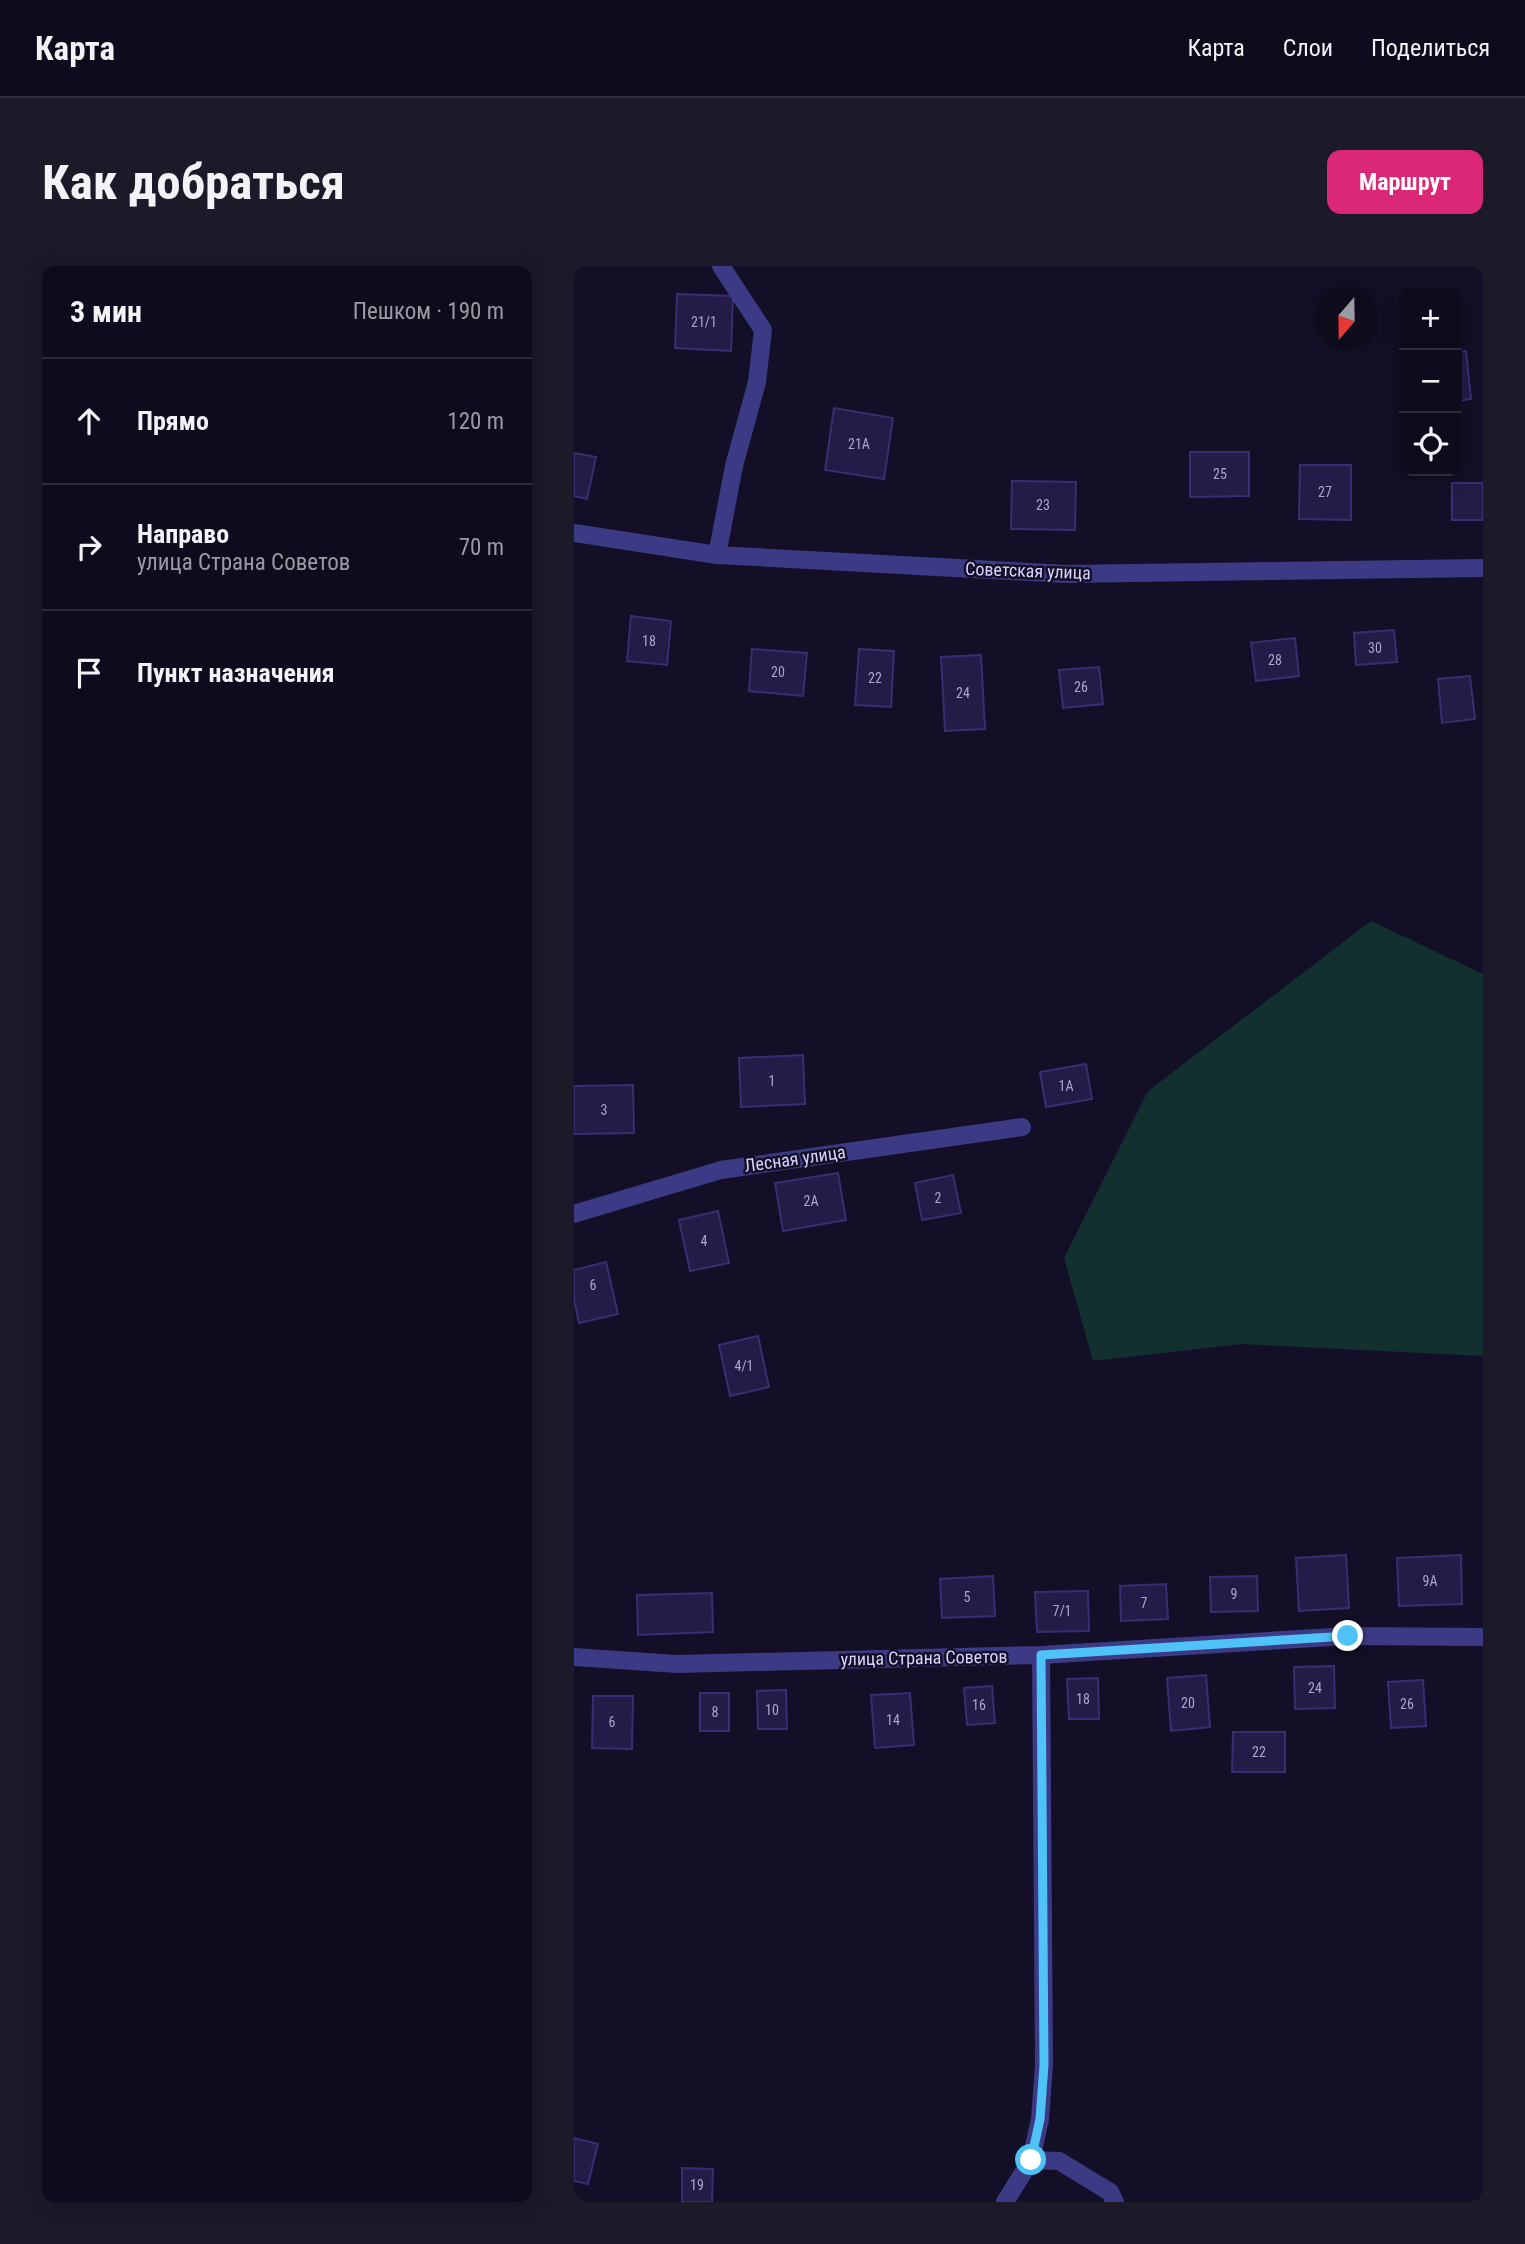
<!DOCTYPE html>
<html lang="ru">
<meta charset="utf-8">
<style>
body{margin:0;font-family:"Roboto Condensed",sans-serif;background:#1c1929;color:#f1f3f6}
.controls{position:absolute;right:21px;top:21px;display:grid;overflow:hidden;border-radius:14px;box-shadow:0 4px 18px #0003}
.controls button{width:63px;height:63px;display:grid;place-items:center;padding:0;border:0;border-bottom:2px solid #2e2b3b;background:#0e0b1c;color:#f1f3f6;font:35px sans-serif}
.compass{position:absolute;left:741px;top:21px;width:63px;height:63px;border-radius:50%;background:#0e0b1c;box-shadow:0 4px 18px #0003;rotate:200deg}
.stop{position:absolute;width:21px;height:21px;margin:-16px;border:5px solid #4fc3f7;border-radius:50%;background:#fff}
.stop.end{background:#4fc3f7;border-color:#fff;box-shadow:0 2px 7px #0008}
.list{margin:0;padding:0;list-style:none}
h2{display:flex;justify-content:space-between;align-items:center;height:91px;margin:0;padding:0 28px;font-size:30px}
h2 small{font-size:23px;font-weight:400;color:#9b9ba3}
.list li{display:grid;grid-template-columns:46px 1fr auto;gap:21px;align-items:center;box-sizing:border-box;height:126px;padding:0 28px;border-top:2px solid #2e2b3b}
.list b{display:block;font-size:26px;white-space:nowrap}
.list p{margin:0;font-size:23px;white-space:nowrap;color:#9b9ba3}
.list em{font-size:23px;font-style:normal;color:#9b9ba3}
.icon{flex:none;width:38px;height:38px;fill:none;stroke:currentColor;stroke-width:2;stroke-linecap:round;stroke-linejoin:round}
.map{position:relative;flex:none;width:909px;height:1936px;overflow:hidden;border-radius:14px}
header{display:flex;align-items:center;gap:42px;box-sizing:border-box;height:98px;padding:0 35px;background:#0e0b1c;border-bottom:2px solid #2e2b3b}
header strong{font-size:33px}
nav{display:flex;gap:38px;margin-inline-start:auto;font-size:24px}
.intro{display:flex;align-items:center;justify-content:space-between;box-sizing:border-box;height:168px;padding:0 42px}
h1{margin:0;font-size:49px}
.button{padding:18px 32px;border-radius:14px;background:#db2777;color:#fff;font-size:24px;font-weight:700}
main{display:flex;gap:42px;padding:0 42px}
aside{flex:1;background:#0e0b1c;border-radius:14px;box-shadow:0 4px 18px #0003}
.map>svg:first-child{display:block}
.green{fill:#12302f}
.building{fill:#241b47;stroke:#3b2d73;stroke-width:2}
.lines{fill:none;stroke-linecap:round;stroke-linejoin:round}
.minor{stroke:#3d3a85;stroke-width:18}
.route{stroke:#4fc3f7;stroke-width:9}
.labels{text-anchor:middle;stroke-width:5;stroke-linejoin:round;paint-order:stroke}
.number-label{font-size:14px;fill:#aca6d1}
.street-label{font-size:18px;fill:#d9d4ff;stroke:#130f26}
</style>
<header>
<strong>Карта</strong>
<nav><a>Карта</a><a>Слои</a><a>Поделиться</a></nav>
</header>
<div class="intro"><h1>Как добраться</h1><a class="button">Маршрут</a></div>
<main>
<aside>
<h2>3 мин<small>Пешком · 190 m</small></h2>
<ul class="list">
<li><svg class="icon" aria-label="ahead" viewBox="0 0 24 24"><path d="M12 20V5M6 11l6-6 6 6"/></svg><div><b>Прямо</b></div><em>120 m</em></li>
<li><svg class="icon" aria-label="right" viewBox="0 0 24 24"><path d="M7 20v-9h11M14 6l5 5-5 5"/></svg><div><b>Направо</b><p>улица Страна Советов</p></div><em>70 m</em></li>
<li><svg class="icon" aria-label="arrive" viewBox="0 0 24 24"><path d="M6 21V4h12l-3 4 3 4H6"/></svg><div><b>Пункт назначения</b></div></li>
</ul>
</aside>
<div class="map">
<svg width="909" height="1936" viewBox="0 0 909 1936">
<rect width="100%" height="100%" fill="#130f26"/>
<path class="green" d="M 797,655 L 909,708 L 909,1090 L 668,1078 L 519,1095 L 490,992 L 574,825 Z"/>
<path class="building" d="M 103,28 L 159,30 L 157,85 L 101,82 Z
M 892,85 L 897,133 L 883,135 L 883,86 Z
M 260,142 L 319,152 L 310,213 L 251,204 Z
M 616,186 L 675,186 L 675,230 L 616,231 Z
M 0,187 L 22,191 L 13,233 L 0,230 Z
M 726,199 L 777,199 L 777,254 L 725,253 Z
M 438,215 L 502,216 L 501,264 L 437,263 Z
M 878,217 L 909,217 L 909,254 L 878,254 Z
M 57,350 L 97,355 L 93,399 L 53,395 Z
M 820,364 L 823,396 L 782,399 L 780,367 Z
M 721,372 L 725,410 L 682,415 L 677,377 Z
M 178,383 L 233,387 L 229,430 L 175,425 Z
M 285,383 L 320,385 L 317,441 L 281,439 Z
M 407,389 L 411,463 L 371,465 L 367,391 Z
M 525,401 L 529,438 L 489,442 L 485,404 Z
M 896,410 L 901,453 L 868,457 L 864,413 Z
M 229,789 L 231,838 L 167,841 L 165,792 Z
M 512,798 L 518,833 L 472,841 L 466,806 Z
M 59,819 L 60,867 L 0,868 L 0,820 Z
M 264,907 L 272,954 L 209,965 L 201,917 Z
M 379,909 L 387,947 L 348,954 L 341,917 Z
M 144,945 L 155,997 L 116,1005 L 105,954 Z
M 32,996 L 44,1048 L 5,1057 L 0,1034 L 0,1004 Z
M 184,1070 L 195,1121 L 156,1130 L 145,1079 Z
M 772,1289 L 775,1342 L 725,1345 L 722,1292 Z
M 887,1289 L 888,1338 L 825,1340 L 823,1292 Z
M 419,1310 L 421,1350 L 368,1352 L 366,1313 Z
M 683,1310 L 684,1345 L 637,1346 L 636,1311 Z
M 592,1318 L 594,1353 L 547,1355 L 546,1320 Z
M 514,1325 L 515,1365 L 463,1366 L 461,1326 Z
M 138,1327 L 139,1366 L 64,1369 L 63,1329 Z
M 760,1400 L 761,1442 L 721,1443 L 720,1401 Z
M 632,1409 L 636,1461 L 597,1465 L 593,1412 Z
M 524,1412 L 525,1453 L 495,1453 L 493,1413 Z
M 849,1414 L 852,1460 L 817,1462 L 814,1416 Z
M 418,1420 L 421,1457 L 393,1459 L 390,1422 Z
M 212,1424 L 213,1463 L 184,1463 L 183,1425 Z
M 126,1427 L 155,1427 L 155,1465 L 126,1465 Z
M 336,1427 L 340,1479 L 301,1482 L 297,1429 Z
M 19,1430 L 59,1430 L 58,1483 L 18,1482 Z
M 659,1466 L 711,1466 L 711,1506 L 658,1506 Z
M 0,1872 L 24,1878 L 14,1918 L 0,1915 Z
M 108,1902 L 139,1903 L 138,1936 L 108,1936 Z"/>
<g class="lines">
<path class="minor" d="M 0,267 L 143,289 L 492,308 L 909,302
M 143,289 L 160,200 L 183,116 L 189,64 L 147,0
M 0,948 L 147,904 L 448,861
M 0,1391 L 103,1398 L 467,1389 L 774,1370 L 909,1371
M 457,1894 L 466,1853 L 470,1799 L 467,1389
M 431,1936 L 457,1894 L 485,1895 L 536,1926 L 541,1936"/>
</g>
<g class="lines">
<path class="route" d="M 457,1894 L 466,1853 L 470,1799 L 467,1389 L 774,1370"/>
</g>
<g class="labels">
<g class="number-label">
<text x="130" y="61">21/1</text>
<text x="285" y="183">21А</text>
<text x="646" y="213">25</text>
<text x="751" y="231">27</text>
<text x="469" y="244">23</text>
<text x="75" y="380">18</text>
<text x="801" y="387">30</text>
<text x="701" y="399">28</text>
<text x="204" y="411">20</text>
<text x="301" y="417">22</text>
<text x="507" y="426">26</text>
<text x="389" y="432">24</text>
<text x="198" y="820">1</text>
<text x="492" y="825">1А</text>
<text x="30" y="849">3</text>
<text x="364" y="937">2</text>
<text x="237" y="940">2А</text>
<text x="130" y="980">4</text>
<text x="19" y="1024">6</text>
<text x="170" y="1105">4/1</text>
<text x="856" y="1320">9А</text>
<text x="660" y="1333">9</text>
<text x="393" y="1336">5</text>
<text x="570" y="1342">7</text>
<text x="488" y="1350">7/1</text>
<text x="741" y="1427">24</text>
<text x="509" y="1438">18</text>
<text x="614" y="1442">20</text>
<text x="833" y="1443">26</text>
<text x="405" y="1444">16</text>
<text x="198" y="1449">10</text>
<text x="141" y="1451">8</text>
<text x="319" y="1459">14</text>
<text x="38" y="1461">6</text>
<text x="685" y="1491">22</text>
<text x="123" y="1924">19</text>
</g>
<g class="street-label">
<text transform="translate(454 305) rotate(2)" y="6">Советская улица</text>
<text transform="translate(221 893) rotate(-8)" y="6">Лесная улица</text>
<text transform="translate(350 1392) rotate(-1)" y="6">улица Страна Советов</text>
</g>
</g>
</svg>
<div class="controls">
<button>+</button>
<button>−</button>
<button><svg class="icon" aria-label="locate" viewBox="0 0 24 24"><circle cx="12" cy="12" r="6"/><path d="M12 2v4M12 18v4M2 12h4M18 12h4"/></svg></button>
</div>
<svg class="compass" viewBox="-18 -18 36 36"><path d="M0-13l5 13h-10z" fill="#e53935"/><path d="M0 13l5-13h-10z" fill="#9b9ba3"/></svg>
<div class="stop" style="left:457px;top:1894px"></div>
<div class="stop end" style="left:774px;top:1370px"></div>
</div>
</main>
